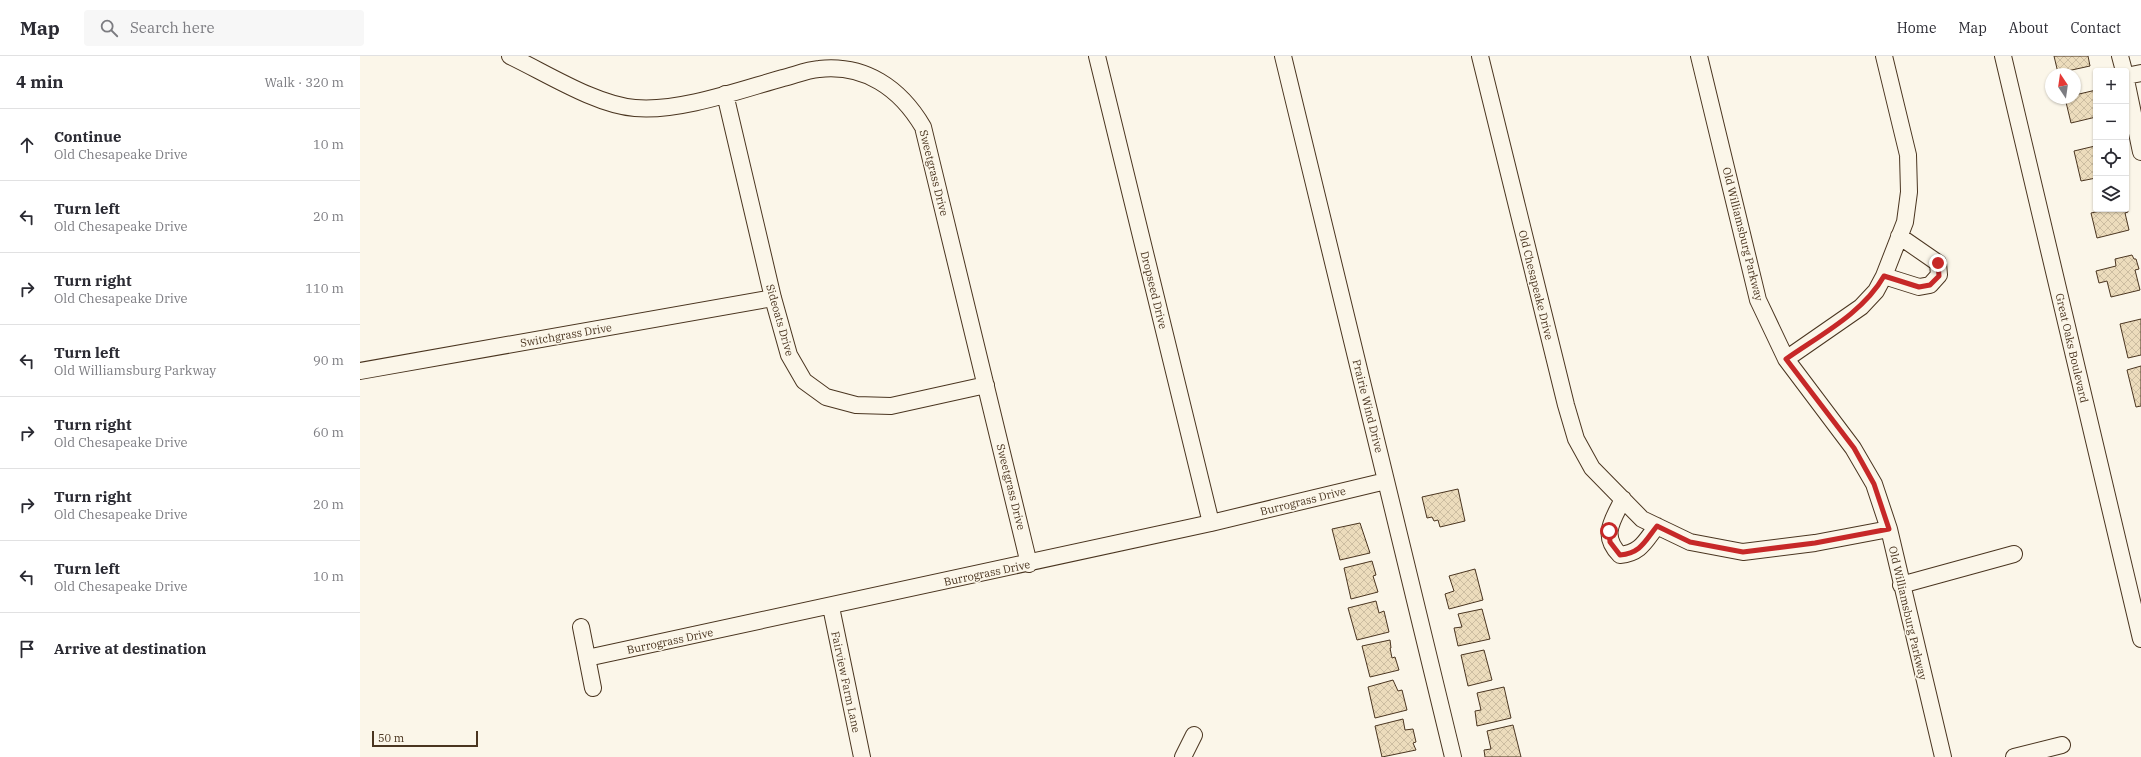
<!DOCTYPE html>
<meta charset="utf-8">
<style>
body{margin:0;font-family:"IBM Plex Serif",serif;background:#f7f7f7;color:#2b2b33}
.controls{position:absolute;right:12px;top:12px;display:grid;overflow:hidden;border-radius:4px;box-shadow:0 1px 3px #0004}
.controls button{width:36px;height:36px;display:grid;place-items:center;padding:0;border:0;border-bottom:1px solid #e1e1e2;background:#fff;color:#2b2b33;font:20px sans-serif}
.compass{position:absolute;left:1685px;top:12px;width:36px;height:36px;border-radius:50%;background:#fff;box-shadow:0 1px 3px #0004;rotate:347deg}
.scale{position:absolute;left:12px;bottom:10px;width:106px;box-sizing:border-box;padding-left:4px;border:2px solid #4a3520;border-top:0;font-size:11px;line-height:14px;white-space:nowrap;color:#4a3520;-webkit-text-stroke:3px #fbf6e9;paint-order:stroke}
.stop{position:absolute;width:12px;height:12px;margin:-9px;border:3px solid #c62828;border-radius:50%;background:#fff}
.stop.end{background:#c62828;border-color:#fff;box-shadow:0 1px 4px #0008}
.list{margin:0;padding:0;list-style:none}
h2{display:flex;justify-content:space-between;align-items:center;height:52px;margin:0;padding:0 16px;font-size:17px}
h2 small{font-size:13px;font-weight:400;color:#7c7c81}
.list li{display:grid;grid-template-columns:26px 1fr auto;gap:12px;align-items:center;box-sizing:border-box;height:72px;padding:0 16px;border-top:1px solid #e1e1e2}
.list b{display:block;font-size:15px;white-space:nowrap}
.list p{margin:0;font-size:13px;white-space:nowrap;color:#7c7c81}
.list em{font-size:13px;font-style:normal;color:#7c7c81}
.icon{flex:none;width:22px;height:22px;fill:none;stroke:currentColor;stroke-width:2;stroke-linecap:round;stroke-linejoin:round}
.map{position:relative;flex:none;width:1781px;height:701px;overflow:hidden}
header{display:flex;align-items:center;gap:24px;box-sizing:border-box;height:56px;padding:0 20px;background:#fff;border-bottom:1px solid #e1e1e2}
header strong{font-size:19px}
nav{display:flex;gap:22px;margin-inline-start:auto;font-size:14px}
.search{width:280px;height:36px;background:#f7f7f7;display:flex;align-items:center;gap:10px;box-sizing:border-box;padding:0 14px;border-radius:4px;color:#7c7c81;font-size:15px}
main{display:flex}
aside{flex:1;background:#fff}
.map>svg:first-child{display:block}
.building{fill:url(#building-cross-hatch);stroke:#4a3520}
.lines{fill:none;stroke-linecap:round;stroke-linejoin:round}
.minor-casing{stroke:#4a3520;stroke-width:18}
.minor{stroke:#fbf6e9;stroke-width:16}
.route{stroke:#c62828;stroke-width:5}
.labels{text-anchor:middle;stroke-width:3;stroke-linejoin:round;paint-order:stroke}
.street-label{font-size:11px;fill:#4a3520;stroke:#fbf6e9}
</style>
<header>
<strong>Map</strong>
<div class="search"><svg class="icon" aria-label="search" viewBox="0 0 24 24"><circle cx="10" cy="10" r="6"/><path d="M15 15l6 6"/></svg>Search here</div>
<nav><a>Home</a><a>Map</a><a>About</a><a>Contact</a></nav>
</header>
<main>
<aside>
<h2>4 min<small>Walk · 320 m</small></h2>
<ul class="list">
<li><svg class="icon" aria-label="ahead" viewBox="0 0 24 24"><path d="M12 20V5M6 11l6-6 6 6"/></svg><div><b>Continue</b><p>Old Chesapeake Drive</p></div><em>10 m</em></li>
<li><svg class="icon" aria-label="left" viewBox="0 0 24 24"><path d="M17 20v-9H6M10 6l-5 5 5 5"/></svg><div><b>Turn left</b><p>Old Chesapeake Drive</p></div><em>20 m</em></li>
<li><svg class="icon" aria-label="right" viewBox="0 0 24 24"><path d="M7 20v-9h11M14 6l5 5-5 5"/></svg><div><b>Turn right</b><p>Old Chesapeake Drive</p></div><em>110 m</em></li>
<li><svg class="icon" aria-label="left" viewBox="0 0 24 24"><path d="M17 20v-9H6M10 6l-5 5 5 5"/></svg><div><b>Turn left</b><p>Old Williamsburg Parkway</p></div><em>90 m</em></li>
<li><svg class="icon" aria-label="right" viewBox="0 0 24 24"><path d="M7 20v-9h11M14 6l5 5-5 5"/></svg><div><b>Turn right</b><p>Old Chesapeake Drive</p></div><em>60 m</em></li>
<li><svg class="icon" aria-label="right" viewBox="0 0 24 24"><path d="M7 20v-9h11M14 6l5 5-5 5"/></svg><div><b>Turn right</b><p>Old Chesapeake Drive</p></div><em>20 m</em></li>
<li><svg class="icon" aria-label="left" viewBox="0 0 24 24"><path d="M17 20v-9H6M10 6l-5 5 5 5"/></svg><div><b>Turn left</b><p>Old Chesapeake Drive</p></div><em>10 m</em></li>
<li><svg class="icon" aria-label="arrive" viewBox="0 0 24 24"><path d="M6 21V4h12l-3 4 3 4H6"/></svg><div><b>Arrive at destination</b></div></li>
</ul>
</aside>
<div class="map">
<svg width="1781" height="701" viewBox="0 0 1781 701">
<defs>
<pattern id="building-cross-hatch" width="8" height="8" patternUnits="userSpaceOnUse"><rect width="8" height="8" fill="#ecdcbc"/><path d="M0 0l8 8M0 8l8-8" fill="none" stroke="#ccbda1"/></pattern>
</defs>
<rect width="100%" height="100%" fill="#fbf6e9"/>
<path class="building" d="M 1694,0 L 1728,0 L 1730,10 L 1698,17 Z
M 1736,34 L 1736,61 L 1711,67 L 1705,42 L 1715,42 L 1715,39 Z
M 1735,87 L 1736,87 L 1736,122 L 1721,125 L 1714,95 L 1735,90 Z
M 1766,150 L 1768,156 L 1765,157 L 1769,174 L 1737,182 L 1731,157 L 1749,153 L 1766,153 Z
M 1772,199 L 1774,203 L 1776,203 L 1779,213 L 1775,214 L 1780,234 L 1751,241 L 1747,225 L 1739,227 L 1736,215 L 1756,210 L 1755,203 Z
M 1781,263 L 1781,299 L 1768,302 L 1760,268 Z
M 1781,310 L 1781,350 L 1776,351 L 1767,314 Z
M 1098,433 L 1105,465 L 1080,471 L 1078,464 L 1074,465 L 1072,461 L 1067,462 L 1062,441 Z
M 1000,467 L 1010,497 L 980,504 L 972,473 Z
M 1012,505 L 1016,519 L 1013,520 L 1018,536 L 991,543 L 984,512 Z
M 1115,513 L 1123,544 L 1089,553 L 1085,538 L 1094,535 L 1089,520 Z
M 1016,545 L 1019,557 L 1024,555 L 1029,576 L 997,584 L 988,552 Z
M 1122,553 L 1130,583 L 1098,590 L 1094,572 L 1102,571 L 1098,558 Z
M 1030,584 L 1031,592 L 1030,592 L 1032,602 L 1035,601 L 1039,614 L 1010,621 L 1002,590 Z
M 1124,594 L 1132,624 L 1108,630 L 1101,599 Z
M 1033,624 L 1038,635 L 1042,634 L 1047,654 L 1015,662 L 1008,631 Z
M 1144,631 L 1151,662 L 1117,670 L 1115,655 L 1121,654 L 1117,637 Z
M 1043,663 L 1045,674 L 1053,673 L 1056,686 L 1053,687 L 1056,694 L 1022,701 L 1015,670 Z
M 1153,669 L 1161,701 L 1125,701 L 1124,694 L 1131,693 L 1127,675 Z"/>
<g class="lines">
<g class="minor-casing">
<path id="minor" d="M 150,0 C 186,17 236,49 275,52 C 320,56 380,34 423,22 C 435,19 447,14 459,13 C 505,8 540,32 563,71 L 669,508
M 737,0 L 851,467
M 923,0 L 1093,701
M 1120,0 L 1206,349 L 1216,383 L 1232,412 L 1282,463 L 1330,486 L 1383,496 L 1455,487 L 1529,473
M 1339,0 L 1398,244 L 1426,303 L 1493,392 L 1514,428 L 1529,473 L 1583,701
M 1643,0 L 1781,583
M 1760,0 L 1764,15
M 1766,20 L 1781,17
M 1766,24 L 1781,96
M 365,38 L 413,242 L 429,299 L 444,325 L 466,341 L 496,349 L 531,350 L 626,329
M 1524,220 L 1559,231 L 1570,229 L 1579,219 L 1578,207 L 1539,180
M 1426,303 L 1501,251 L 1516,235 L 1524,220 L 1545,166 L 1549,136 L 1548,99 L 1524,0
M 0,315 L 413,242
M 1263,443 C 1253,464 1240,479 1260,499 C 1281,497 1285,485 1297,470
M 1541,529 L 1654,498
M 471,551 L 502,701
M 221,571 L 233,632
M 227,602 L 851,467 L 1026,425
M 823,701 L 834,679
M 1654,701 L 1702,689"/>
</g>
<use href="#minor" class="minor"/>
</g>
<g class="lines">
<path class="route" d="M 1249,475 L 1250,486 L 1260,499 C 1281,497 1285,485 1297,470 L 1330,486 L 1383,496 L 1455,487 L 1529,473 L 1514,428 L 1494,392 L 1426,303 C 1460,279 1503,257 1524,220 L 1559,231 L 1570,229 L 1579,220 L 1578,207"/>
</g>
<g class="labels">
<g class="street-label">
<text transform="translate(574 117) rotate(76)" y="4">Sweetgrass Drive</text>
<text transform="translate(1383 178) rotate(76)" y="4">Old Williamsburg Parkway</text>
<text transform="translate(1176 229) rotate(76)" y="4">Old Chesapeake Drive</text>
<text transform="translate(794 234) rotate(76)" y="4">Dropseed Drive</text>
<text transform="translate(420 264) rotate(74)" y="4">Sideoats Drive</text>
<text transform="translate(206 279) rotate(-10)" y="4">Switchgrass Drive</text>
<text transform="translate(1712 292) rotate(77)" y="4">Great Oaks Boulevard</text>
<text transform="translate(1008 350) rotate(76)" y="4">Prairie Wind Drive</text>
<text transform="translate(651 431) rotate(76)" y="4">Sweetgrass Drive</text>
<text transform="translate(943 445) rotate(-14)" y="4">Burrograss Drive</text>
<text transform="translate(627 517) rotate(-12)" y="4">Burrograss Drive</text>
<text transform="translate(1548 557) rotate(77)" y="4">Old Williamsburg Parkway</text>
<text transform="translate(310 585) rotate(-12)" y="4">Burrograss Drive</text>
<text transform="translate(486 626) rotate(78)" y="4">Fairview Farm Lane</text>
</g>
</g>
</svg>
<div class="controls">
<button>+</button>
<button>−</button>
<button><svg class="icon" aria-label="locate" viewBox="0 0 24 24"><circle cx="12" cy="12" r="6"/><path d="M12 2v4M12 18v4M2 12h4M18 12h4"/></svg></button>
<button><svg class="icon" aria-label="layers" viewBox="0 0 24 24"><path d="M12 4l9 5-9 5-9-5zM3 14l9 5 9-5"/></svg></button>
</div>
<svg class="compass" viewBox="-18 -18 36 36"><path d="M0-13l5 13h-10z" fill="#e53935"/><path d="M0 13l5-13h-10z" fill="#7c7c81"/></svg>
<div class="scale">50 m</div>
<div class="stop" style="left:1249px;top:475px"></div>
<div class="stop end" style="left:1578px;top:207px"></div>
</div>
</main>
